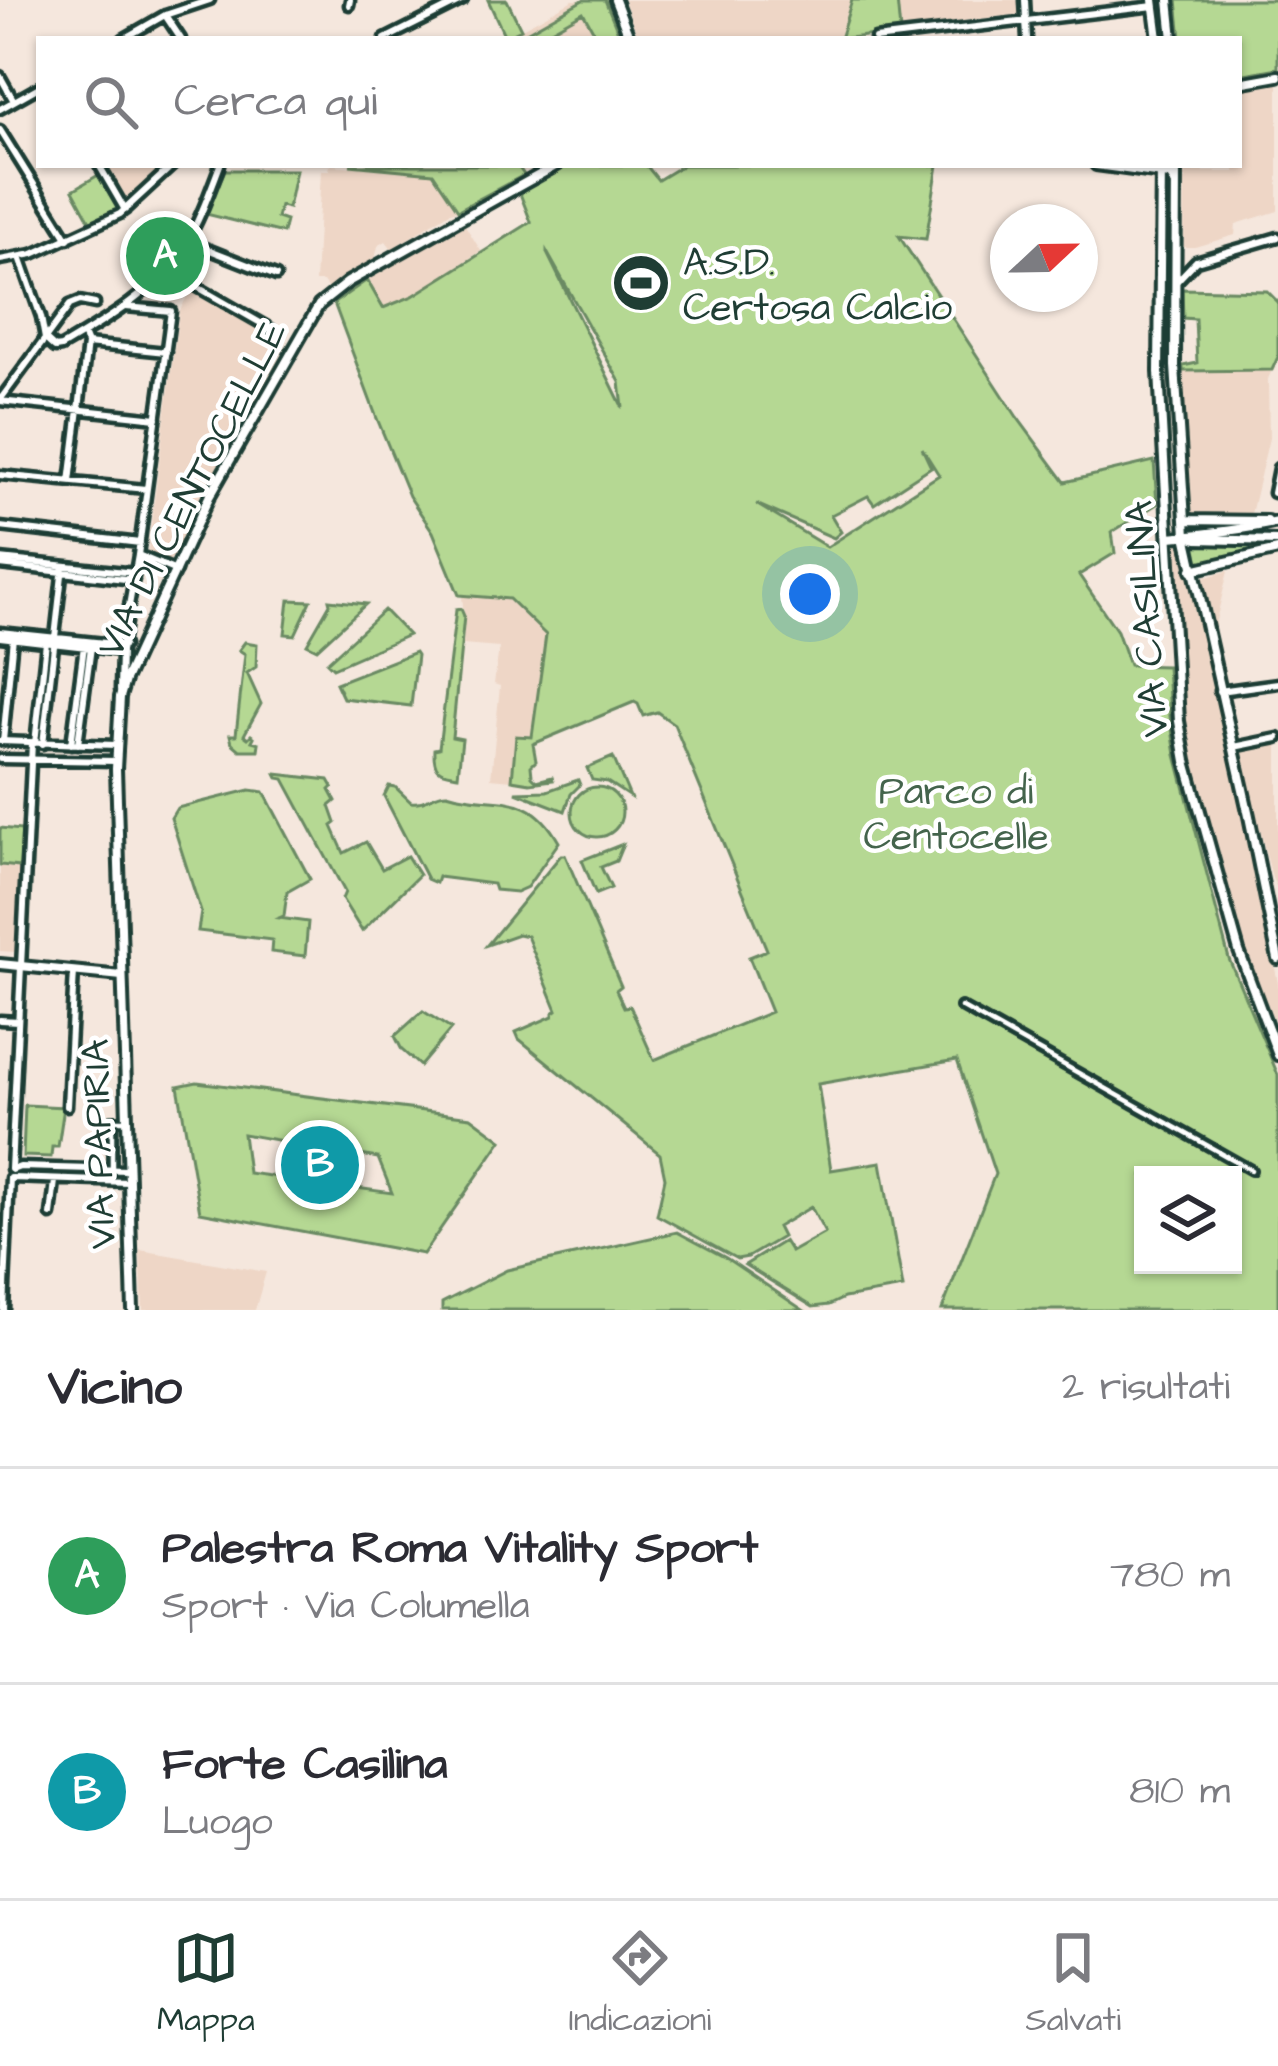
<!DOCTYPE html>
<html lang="it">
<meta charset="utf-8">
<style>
body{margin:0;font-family:"Architects Daughter",sans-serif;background:#f2f2f3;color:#2b2b33}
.controls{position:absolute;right:36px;bottom:36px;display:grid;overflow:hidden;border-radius:0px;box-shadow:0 3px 9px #0004}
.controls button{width:108px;height:108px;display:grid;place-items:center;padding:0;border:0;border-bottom:3px solid #e1e1e2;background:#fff;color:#2b2b33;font:60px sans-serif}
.compass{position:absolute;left:990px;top:204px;width:108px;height:108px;border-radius:50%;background:#fff;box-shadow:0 3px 9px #0004;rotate:68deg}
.you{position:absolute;left:810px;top:594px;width:42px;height:42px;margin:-30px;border:9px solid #fff;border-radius:50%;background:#1a73e8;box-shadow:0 0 0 18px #1a73e833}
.badge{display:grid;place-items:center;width:78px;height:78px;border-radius:50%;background:#1f3d34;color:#fff;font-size:39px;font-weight:700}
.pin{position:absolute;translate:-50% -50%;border:6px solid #fff;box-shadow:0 3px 12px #0006}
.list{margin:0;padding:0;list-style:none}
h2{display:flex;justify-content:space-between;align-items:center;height:156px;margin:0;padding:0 48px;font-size:51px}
h2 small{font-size:39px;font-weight:400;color:#7c7c81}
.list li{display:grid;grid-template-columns:78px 1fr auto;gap:36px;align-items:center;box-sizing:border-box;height:216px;padding:0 48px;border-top:3px solid #e1e1e2}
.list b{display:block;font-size:45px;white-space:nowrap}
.list p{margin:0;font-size:39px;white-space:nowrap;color:#7c7c81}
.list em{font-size:39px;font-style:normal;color:#7c7c81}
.icon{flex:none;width:66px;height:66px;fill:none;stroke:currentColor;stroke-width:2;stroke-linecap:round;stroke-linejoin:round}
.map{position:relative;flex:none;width:1278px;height:1310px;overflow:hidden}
.search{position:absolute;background:#fff;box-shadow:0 3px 9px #0004;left:36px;right:36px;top:36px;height:132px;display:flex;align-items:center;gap:30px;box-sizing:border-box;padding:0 42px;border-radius:0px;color:#7c7c81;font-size:45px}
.sheet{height:588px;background:#fff}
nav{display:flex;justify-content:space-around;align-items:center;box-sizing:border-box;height:168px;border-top:3px solid #e1e1e2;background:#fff;font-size:33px;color:#7c7c81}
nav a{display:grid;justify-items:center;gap:6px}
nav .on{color:#1f3d34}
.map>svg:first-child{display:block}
.built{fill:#eed6c6}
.green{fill:#b5d893;stroke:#6a8a64;stroke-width:3;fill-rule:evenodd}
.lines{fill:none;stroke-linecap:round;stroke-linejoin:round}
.pedestrian-casing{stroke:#1f3d34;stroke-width:14}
.minor-casing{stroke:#1f3d34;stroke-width:15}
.tertiary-casing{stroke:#1f3d34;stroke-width:16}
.secondary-casing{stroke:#1f3d34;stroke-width:16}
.pedestrian{stroke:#fff;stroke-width:4.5}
.minor{stroke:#fff;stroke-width:6}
.tertiary{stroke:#fff;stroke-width:8}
.secondary{stroke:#fff;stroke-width:8}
.labels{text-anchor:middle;stroke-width:9;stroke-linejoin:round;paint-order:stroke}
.poi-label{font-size:39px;fill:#1f3d34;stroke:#fff;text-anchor:start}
.street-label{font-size:39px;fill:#1f3d34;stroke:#fff}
.park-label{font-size:39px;fill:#44644c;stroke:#fff}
</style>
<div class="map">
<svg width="1278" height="1310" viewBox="0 0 1278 1310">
<rect width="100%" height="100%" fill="#f5e7dd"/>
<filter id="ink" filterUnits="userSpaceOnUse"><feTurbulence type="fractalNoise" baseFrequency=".00833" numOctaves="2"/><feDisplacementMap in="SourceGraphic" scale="24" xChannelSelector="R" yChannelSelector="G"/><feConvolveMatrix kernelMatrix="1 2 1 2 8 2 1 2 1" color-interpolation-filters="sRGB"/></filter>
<g filter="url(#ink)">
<path class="built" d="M 573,0 L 605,0 L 621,39 L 502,39 Z
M 624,0 L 852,0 L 840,39 L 639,39 Z
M 897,0 L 1021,0 L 1022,14 L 962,21 L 961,25 L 900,32 Z
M 1278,79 L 1278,211 L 1236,224 L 1235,235 L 1195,247 L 1184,247 L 1185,172 L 1235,172 L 1235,165 L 1239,165 L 1239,87 Z
M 106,165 L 167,165 L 127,203 Z
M 330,165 L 433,173 L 458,210 L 450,212 L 392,249 L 386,241 L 378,246 L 375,259 L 328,289 L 323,282 L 315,282 L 321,170 L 329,170 Z
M 463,222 L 481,251 L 413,296 L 383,308 L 367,280 Z
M 192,287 L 286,341 L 207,485 L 199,490 L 201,495 L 169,564 L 147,555 L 179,312 Z
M 1272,370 L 1268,379 L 1269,438 L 1251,514 L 1191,514 L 1183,371 Z
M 1173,544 L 1183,544 L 1237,785 L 1278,983 L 1278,1029 L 1250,964 L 1187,743 Z
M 1228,571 L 1214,629 L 1202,578 Z
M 462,596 L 509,599 L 546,635 L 532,738 L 516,737 L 512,780 L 491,778 L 500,686 L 494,684 L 499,648 L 463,645 L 464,616 Z
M 1278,741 L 1278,890 L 1272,878 L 1240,749 Z
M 0,865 L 20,867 L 15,952 L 0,951 Z
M 140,1250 L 266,1272 L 255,1310 L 143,1310 Z"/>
<path class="green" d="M 488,0 L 507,0 L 521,29 L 505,37 Z
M 583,0 L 605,0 L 621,39 L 598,39 L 583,12 L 535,39 L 514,39 Z
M 852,0 L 897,0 L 900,32 L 840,39 Z
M 1177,0 L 1278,0 L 1278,68 L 1239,75 L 1239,39 L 1181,39 Z
M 350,165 L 517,165 L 524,175 L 458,210 L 433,173 Z
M 567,165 L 646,165 L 658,180 L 683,165 L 938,165 L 926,239 L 899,236 L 1017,417 L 1065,482 L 1154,461 L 1157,504 L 1112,532 L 1115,553 L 1079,575 L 1117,631 L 1129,665 L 1167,666 L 1170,716 L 1176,755 L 1229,959 L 1278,1075 L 1278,1310 L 942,1310 L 995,1174 L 957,1060 L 818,1084 L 831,1170 L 881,1162 L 903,1288 L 844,1298 L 829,1305 L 813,1307 L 745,1265 L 784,1241 L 791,1252 L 825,1233 L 811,1207 L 777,1227 L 782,1237 L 748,1257 L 737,1259 L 657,1215 L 665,1178 L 660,1154 L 519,1039 L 516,1032 L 553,1016 L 553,1013 L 557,1010 L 527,936 L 518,934 L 487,945 L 561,855 L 565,855 L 621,986 L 616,990 L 624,1007 L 630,1006 L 654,1060 L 771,1012 L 749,957 L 767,950 L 674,724 L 657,712 L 643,716 L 638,704 L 634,702 L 533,744 L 536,761 L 531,766 L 532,776 L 537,781 L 552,777 L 553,780 L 530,783 L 512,780 L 516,736 L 532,737 L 546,635 L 509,599 L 459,595 L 433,532 L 409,496 L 376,416 L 334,303 L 367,280 L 383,308 L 413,296 L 531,222 L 519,191 ZM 547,252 L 620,382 L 623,408 L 547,253 ZM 922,448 L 939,475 L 827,547 L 756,504 L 834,538 L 841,532 L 831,515 L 868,496 L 874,504 L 931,467 ZM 1143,1175 L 1233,1175 L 1233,1265 L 1143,1265 Z
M 225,170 L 296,170 L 288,208 L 280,206 L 277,218 L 286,221 L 283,233 L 206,214 Z
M 100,174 L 119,208 L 91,223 L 73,190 Z
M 1182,289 L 1267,291 L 1278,302 L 1278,357 L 1272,370 L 1183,371 L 1183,366 L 1197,363 L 1195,319 L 1183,318 Z
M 1195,542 L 1278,543 L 1199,564 Z
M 289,600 L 311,601 L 295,635 L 285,634 Z
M 329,600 L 366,604 L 317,649 L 307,644 L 330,604 Z
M 461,609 L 464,616 L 452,737 L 462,739 L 458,775 C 441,772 433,773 434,749 L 439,748 L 456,610 Z
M 384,610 L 408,635 L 333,668 L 327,662 Z
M 245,642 L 257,644 L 256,667 L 247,673 L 261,704 L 244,735 L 248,738 L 251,735 L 254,737 L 252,741 L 259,743 L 258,750 L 240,750 L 232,743 L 230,735 L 236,735 L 245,654 L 239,650 Z
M 415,652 L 417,655 L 411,706 L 343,698 L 336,683 Z
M 613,757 L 630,797 L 607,782 L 592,780 L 587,768 Z
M 276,774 L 329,780 L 333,787 L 330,790 L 336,801 L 330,806 L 336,823 L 332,826 L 344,853 L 366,842 L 382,869 L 407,856 L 419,875 L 362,931 L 342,899 L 345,892 L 284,779 L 278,778 Z
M 578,780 L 580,785 L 571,794 L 565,811 L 516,792 L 547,791 Z
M 389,786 L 395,787 L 411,802 C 427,804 433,793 447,793 C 494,808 528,786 559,842 L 527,887 L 516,892 L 495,890 L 493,884 L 438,877 L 436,883 L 427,879 L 384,796 Z
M572 812a25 25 0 1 1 50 0a25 25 0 1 1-50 0Z
M 250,790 L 264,792 L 310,879 L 287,892 L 284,916 L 279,918 L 308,922 L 305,956 L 271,952 L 272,940 L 198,931 L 201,912 L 171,818 L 177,808 Z
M 0,828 L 22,830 L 20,867 L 0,865 Z
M 623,844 L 616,861 L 601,867 L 611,888 L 596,894 L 582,860 Z
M 423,1011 L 451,1029 L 420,1066 L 402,1050 L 395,1036 Z
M 197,1082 L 471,1117 L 502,1140 L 423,1254 L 200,1212 L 178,1086 ZM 243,1134 L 378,1158 L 392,1193 L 248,1173 Z
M 25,1105 L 64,1107 L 58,1147 L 52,1147 L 51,1157 L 23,1156 Z
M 677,1232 L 726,1258 L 803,1310 L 442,1310 L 442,1303 L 507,1270 Z"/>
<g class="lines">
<g class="pedestrian-casing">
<path id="pedestrian" d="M 961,1007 L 1251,1170
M 112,1170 L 112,1120 L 126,1120"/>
</g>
<g class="minor-casing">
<path id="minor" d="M 1025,0 L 1027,39
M 349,5 L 350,0
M 165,15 L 181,39
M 123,39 L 165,15 L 210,0
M 385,39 L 463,0
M 875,39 L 1154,6
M 0,76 L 14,101
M 0,109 L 39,87
M 0,130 L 68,239
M 99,165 L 125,210
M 187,241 L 276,276
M 20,257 L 41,317 L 45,339 L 55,348 L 61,347 C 107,320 157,291 185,244 C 200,220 210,191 220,165
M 0,260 L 33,254 L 120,214 L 173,165
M 166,269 L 271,329
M 1177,281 L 1196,261 L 1278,237
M 87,344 L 166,352
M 0,400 L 70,305 L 80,301 L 95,304
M 0,401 L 157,418
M 0,475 L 146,489
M 70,482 L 87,344 L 83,334
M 1273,493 L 1278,468
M 0,527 L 140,543
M 138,555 L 176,571
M 0,559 L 135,573
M 0,565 L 134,580
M 0,632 L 124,645
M 0,637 L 121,651
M 120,690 L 121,651 L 138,555 L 171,311 L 126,307
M 1219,691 L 1278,683
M 0,741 L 116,745
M 3,741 L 13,637
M 35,743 L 46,642
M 43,744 L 63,566
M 71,744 L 84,646
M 78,744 L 91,647
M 1234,747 L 1278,738
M 0,759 L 116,761
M 0,1020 L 18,1021
M 67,1106 L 74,971
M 11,1169 L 32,743
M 12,1170 L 20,1167 L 127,1170
M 12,1178 L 128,1182
M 51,1215 L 55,1181
M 4,1310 L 10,1178"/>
</g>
<g class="tertiary-casing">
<path id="tertiary" d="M 615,0 L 630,39
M 1239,83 L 1278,76
M 1096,165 L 1170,175 L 1175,183
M 0,964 L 122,976
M 133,1310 L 116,769 L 120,697 L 125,680 L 209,497 L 319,305 L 348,282 L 557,165"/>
</g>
<g class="secondary-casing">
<path id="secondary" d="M 1153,0 L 1158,39
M 1169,0 L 1173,39
M 1161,165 L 1159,372 L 1179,721 L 1186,761 L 1239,951 L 1278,1055
M 1176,165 L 1175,366 L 1186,535 L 1249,816 L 1278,959
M 1185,520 L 1267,521
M 1188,536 L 1197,539 L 1278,541
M 1169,537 C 1205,534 1242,530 1278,522
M 1192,570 L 1278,550"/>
</g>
<use href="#pedestrian" class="pedestrian"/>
<use href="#minor" class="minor"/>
<use href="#tertiary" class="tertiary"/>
<use href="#secondary" class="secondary"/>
</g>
</g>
<defs>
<g id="stadium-disc" transform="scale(3)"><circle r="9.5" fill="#1f3d34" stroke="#fff"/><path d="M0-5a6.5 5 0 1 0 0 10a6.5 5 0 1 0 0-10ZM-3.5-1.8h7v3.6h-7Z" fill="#fff"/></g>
</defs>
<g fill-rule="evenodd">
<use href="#stadium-disc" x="641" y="283"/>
</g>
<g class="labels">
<g class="poi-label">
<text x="683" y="275">A.S.D.<tspan x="683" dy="45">Certosa Calcio</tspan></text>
</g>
<g class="street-label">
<text transform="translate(190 488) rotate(-63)" y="14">VIA DI CENTOCELLE</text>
<text transform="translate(1145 619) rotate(-94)" y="14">VIA CASILINA</text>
<text transform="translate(97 1144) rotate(-92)" y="14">VIA PAPIRIA</text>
</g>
<g class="park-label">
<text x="956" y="804">Parco di<tspan x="956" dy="45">Centocelle</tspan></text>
</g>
</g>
</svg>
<div class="controls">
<button><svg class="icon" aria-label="layers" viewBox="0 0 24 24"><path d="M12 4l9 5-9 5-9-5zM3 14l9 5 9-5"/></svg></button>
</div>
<svg class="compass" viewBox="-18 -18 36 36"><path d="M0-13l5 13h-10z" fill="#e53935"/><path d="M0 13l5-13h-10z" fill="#7c7c81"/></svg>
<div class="you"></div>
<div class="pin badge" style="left:165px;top:256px;background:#2e9e5b">A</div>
<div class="pin badge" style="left:320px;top:1165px;background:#0f9aa8">B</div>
<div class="search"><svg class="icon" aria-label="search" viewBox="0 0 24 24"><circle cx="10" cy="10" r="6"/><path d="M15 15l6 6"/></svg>Cerca qui</div>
</div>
<section class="sheet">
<h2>Vicino<small>2 risultati</small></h2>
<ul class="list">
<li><span class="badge" style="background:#2e9e5b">A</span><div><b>Palestra Roma Vitality Sport</b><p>Sport · Via Columella</p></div><em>780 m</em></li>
<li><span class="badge" style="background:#0f9aa8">B</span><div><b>Forte Casilina</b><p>Luogo</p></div><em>810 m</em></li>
</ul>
</section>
<nav>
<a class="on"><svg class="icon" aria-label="map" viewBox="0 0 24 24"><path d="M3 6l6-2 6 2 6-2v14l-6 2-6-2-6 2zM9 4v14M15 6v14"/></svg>Mappa</a>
<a><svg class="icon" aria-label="directions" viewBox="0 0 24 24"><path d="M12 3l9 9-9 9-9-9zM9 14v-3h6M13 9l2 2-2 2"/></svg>Indicazioni</a>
<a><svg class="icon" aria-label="saved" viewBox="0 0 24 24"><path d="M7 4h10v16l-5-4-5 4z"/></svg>Salvati</a>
</nav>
